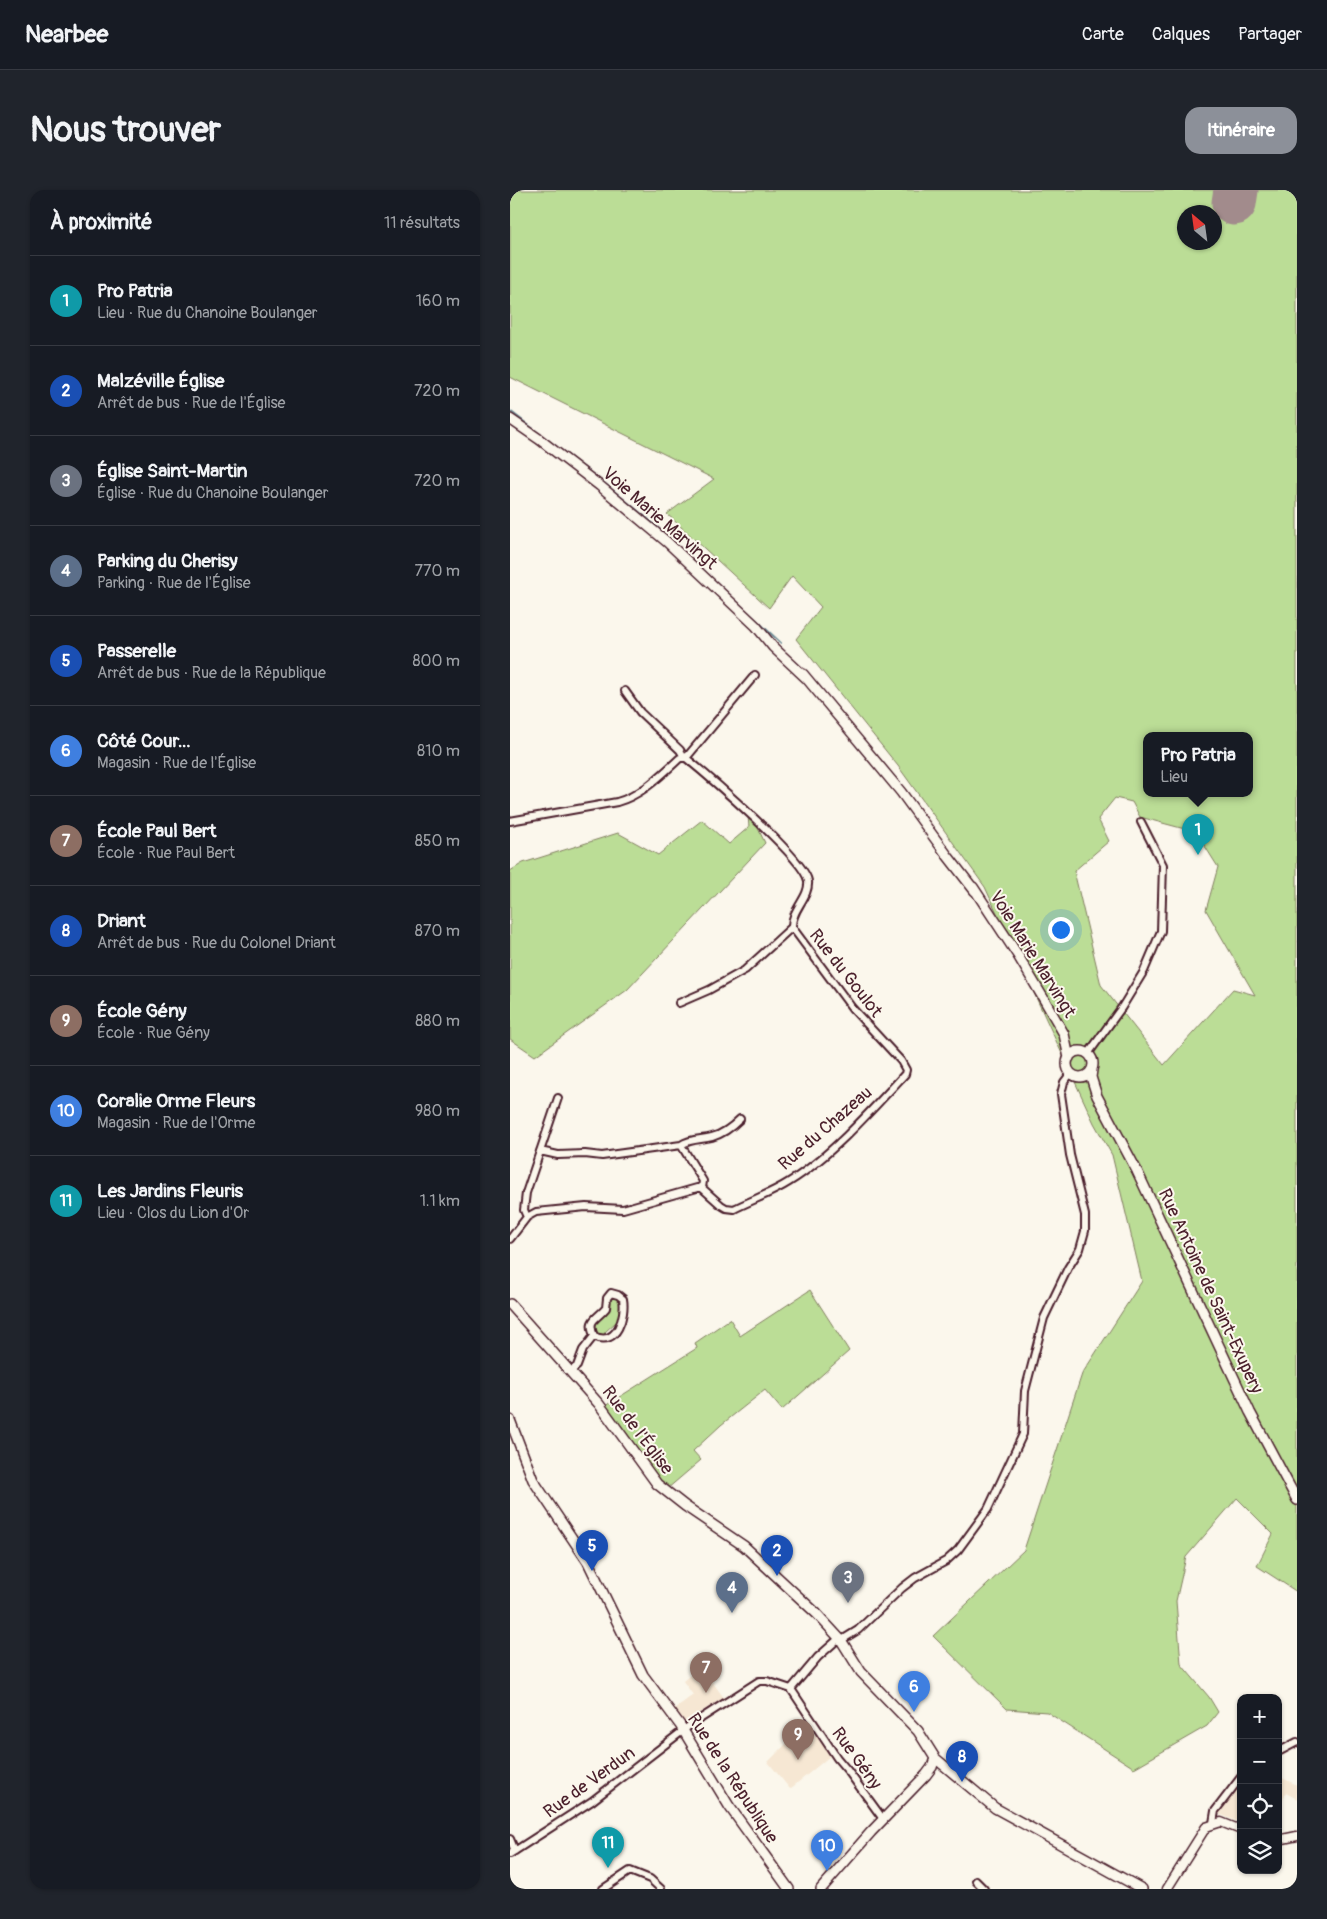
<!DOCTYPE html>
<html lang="fr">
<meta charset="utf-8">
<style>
body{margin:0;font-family:Pangolin,sans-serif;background:#20242c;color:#f1f3f6}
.controls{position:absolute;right:15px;bottom:15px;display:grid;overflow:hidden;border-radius:10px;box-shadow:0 1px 4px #0004}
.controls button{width:45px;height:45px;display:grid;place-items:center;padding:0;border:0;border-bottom:1px solid #363941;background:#171b24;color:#f1f3f6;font:25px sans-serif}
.compass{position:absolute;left:667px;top:15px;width:45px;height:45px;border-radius:50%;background:#171b24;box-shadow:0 1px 4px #0004;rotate:331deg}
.you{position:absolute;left:550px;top:739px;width:18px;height:18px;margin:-12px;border:4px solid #fff;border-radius:50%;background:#1a73e8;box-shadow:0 0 0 8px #1a73e833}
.badge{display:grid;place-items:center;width:32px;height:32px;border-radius:50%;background:#8c9099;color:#fff;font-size:16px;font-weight:700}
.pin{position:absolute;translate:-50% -41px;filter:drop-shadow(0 1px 2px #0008)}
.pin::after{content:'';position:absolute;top:26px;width:18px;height:15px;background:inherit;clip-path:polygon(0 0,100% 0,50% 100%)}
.popup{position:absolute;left:633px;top:542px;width:110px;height:65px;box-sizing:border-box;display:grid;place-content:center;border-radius:10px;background:#171b24;filter:drop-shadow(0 1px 4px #0005);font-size:16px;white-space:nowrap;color:#9ea1a6}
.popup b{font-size:19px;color:#f1f3f6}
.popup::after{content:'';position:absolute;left:50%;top:100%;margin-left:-10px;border:10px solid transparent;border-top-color:#171b24}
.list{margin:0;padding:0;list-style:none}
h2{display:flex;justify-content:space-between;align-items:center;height:65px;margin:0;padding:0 20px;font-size:21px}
h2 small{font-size:16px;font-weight:400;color:#9ea1a6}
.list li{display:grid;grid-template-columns:32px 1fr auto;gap:15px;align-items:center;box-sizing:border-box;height:90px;padding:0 20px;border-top:1px solid #363941}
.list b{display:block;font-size:19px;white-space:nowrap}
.list p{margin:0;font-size:16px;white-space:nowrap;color:#9ea1a6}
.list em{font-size:16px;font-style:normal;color:#9ea1a6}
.icon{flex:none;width:28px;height:28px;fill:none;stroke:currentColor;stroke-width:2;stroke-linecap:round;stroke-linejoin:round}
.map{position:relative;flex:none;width:787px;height:1699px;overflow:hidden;border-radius:15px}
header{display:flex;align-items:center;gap:30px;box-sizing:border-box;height:70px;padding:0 25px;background:#171b24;border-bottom:1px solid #363941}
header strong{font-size:24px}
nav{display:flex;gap:28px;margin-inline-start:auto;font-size:18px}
.intro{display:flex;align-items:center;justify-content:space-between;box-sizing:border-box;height:120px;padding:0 30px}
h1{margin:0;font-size:35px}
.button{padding:12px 22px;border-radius:15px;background:#8c9099;color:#fff;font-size:18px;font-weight:700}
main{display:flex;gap:30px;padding:0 30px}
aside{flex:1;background:#171b24;border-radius:15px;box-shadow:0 1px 4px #0004}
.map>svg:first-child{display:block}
.built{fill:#f6e7d3}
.green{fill:#bbdd96;stroke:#827e60;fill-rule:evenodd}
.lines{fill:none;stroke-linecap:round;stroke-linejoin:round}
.stream{stroke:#6f8e97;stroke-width:2}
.runway{stroke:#a28b8c;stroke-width:45}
.minor-casing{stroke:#4a1f2b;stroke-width:10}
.tertiary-casing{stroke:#4a1f2b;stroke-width:11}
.secondary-casing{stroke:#4a1f2b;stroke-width:12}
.minor{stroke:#fbf7ec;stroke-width:6}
.tertiary{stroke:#fbf7ec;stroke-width:8}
.secondary{stroke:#fbf7ec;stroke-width:9}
.labels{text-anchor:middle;stroke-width:4;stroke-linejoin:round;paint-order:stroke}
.street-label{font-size:18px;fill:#4a1f2b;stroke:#fbf7ec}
</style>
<header>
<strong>Nearbee</strong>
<nav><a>Carte</a><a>Calques</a><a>Partager</a></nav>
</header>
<div class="intro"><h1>Nous trouver</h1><a class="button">Itinéraire</a></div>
<main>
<aside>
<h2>À proximité<small>11 résultats</small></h2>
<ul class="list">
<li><span class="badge" style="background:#0f9aa8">1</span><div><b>Pro Patria</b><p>Lieu · Rue du Chanoine Boulanger</p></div><em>160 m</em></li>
<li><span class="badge" style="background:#1a4fb4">2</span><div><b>Malzéville Église</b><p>Arrêt de bus · Rue de l'Église</p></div><em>720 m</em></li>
<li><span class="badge" style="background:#6b7280">3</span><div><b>Église Saint-Martin</b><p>Église · Rue du Chanoine Boulanger</p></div><em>720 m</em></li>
<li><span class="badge" style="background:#5c6f8a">4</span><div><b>Parking du Cherisy</b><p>Parking · Rue de l'Église</p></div><em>770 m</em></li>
<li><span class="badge" style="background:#1a4fb4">5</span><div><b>Passerelle</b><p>Arrêt de bus · Rue de la République</p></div><em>800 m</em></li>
<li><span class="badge" style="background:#3f7fe0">6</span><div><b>Côté Cour...</b><p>Magasin · Rue de l'Église</p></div><em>810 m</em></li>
<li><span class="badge" style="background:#8d6e63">7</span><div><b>École Paul Bert</b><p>École · Rue Paul Bert</p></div><em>850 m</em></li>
<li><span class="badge" style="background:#1a4fb4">8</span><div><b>Driant</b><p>Arrêt de bus · Rue du Colonel Driant</p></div><em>870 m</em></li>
<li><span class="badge" style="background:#8d6e63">9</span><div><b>École Gény</b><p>École · Rue Gény</p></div><em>880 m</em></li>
<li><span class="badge" style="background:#3f7fe0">10</span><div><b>Coralie Orme Fleurs</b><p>Magasin · Rue de l'Orme</p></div><em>980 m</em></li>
<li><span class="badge" style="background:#0f9aa8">11</span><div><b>Les Jardins Fleuris</b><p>Lieu · Clos du Lion d'Or</p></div><em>1.1 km</em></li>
</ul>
</aside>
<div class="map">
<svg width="787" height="1699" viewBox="0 0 787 1699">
<rect width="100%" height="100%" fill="#fbf7ec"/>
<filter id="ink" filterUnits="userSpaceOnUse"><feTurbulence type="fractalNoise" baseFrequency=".02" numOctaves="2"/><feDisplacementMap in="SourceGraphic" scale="10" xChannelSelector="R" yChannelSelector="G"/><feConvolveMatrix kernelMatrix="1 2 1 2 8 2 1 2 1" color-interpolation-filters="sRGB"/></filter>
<g filter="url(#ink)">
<path class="built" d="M 191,1476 L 214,1508 L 174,1532 L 164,1519 L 183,1505 L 173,1491 Z
M 303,1541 L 320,1566 L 280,1599 L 258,1572 L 281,1549 L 290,1559 L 303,1550 L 299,1544 Z
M 768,1586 L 787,1595 L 787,1609 L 776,1603 L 768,1619 Z
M 731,1590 L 731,1633 L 709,1624 L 708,1621 Z"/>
<path class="green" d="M 0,0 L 787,0 L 787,1402 L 747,1376 L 763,1344 L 727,1308 L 676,1367 L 666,1411 L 671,1474 L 699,1507 L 708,1522 L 697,1536 L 624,1578 L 537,1522 L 497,1519 L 423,1446 L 514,1360 L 572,1184 L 632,1091 L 602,965 L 584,933 L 475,697 L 388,576 L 286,449 L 311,417 L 282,386 L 259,418 L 157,324 L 204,289 L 0,187 ZM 674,22 L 704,22 L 704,52 L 674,52 ZM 637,546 L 739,546 L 739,604 L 637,604 ZM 605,608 L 622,612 L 630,627 L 686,642 L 708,677 L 696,720 L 745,805 L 723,799 L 654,875 L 591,795 L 564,681 L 599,651 L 588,629 Z
M 237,615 L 255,653 L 117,800 L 25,866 L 0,849 L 0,681 L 13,673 L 108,643 L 148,665 L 192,630 L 219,654 L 239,637 Z
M 300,1100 L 339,1161 L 272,1220 L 255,1200 L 211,1235 L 183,1261 L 191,1270 L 157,1299 L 147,1289 L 95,1216 L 187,1158 L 185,1153 L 220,1129 L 230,1146 Z
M 105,1106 C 115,1114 110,1124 108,1135 L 106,1132 L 95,1142 L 95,1146 L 85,1141 L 84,1133 L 101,1108 Z"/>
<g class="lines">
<path class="stream" d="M 0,221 L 93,292 L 144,334 L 271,453"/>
<path class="runway" d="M 724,13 L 726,0"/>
<g class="minor-casing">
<path id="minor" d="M 115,501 L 130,522 L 170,560 L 174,567
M 176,568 L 245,485
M 0,631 L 107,612 C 132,605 150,586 170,568 L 176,568
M 169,813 L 199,800 L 235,780 L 282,737
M 578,864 L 612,817 L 634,781 L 651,741 L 653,675 L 631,632
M 171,955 L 193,991 L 192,998
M 30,961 L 48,965 L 75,964 L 92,966 L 171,955 C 181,948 191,950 202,947 C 213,944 222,937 230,929
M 17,1027 L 14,1020 L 16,1003 L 48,908
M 0,1049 L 17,1027 L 26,1022 L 76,1017 L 113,1019 L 187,998 L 192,998 L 211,1015 L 216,1018 L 224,1019 C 242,1010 262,1003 279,992 C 321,966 361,921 395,884 L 396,880 L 391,871 L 342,818 L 282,737 C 281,720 300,707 298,691 C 295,669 197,585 176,568
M 101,1103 L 108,1105 L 113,1109 C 116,1125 107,1158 84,1146 C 77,1129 86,1130 96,1118 L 97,1108 Z
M 61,1181 L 67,1176 L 73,1160 L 84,1146
M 281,1499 L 308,1467 L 326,1451 L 335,1448 L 348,1440 L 392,1398 L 405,1388 L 436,1371 L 448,1360 L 478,1319 L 513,1244 L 515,1201 L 534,1128 L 558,1078 L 570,1059 L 575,1041 L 575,1025 L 560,965 L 551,904 L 554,892 L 561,883
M 281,1499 L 327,1568 L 338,1581 L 373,1629
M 768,1562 L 787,1552
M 703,1633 L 705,1621 L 731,1587
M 0,1649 L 5,1661
M 0,1664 L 82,1611 L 179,1536 L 249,1491 L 257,1491 L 281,1499
M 466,1691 L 474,1699
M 93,1699 L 120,1681 L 140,1689 L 151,1699"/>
</g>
<g class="tertiary-casing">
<path id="tertiary" d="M 768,1650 L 787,1646
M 657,1699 L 696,1637 L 711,1632 L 731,1640"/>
</g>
<g class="secondary-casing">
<path id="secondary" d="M 0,229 L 29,249 L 90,296 L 157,352 L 246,436 L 263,457 L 296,488
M 293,484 L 391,602 L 437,665 L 465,701
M 463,697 L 507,764 L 535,811 L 554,844 L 559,868
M557 874a13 13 0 1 1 26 0a13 13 0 1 1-26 0Z
M 582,880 L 581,887 L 587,906 L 627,981 L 740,1222 L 787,1310
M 0,1114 L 89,1214 L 147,1294 L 175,1316 L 234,1356 L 307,1424 L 331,1450 L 351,1482 L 408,1541 L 425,1568 L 485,1618 L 632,1699
M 0,1230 L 23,1290 L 78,1372 L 133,1485 L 170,1535 L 219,1616 L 279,1699
M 311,1699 L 361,1642 L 416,1585 L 422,1577 L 425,1568"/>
</g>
<use href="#minor" class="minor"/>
<use href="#tertiary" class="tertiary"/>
<use href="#secondary" class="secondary"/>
</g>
</g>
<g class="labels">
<g class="street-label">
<text transform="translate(150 328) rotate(41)" y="6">Voie Marie Marvingt</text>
<text transform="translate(523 764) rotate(58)" y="6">Voie Marie Marvingt</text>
<text transform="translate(336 783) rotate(52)" y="6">Rue du Goulot</text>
<text transform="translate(315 938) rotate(-41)" y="6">Rue du Chazeau</text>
<text transform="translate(701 1101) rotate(65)" y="6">Rue Antoine de Saint-Exupery</text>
<text transform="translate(128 1240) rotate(53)" y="6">Rue de l'Église</text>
<text transform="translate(347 1568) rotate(54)" y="6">Rue Gény</text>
<text transform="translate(223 1588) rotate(57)" y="6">Rue de la République</text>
<text transform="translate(79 1592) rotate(-36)" y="6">Rue de Verdun</text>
</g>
</g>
</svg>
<div class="controls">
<button>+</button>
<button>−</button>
<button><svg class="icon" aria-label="locate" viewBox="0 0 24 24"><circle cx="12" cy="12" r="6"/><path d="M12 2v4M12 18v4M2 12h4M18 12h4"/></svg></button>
<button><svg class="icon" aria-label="layers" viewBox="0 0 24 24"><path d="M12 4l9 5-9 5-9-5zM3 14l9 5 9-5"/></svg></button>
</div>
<svg class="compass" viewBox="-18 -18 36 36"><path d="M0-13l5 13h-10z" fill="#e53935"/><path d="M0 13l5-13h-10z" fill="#9ea1a6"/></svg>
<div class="you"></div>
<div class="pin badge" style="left:688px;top:665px;background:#0f9aa8">1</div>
<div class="popup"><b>Pro Patria</b>Lieu</div>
<div class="pin badge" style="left:267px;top:1386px;background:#1a4fb4">2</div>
<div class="pin badge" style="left:338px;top:1413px;background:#6b7280">3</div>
<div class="pin badge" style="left:222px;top:1423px;background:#5c6f8a">4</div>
<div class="pin badge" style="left:82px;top:1381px;background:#1a4fb4">5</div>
<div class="pin badge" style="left:404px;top:1522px;background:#3f7fe0">6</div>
<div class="pin badge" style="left:196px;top:1503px;background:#8d6e63">7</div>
<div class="pin badge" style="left:452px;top:1592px;background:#1a4fb4">8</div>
<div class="pin badge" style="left:288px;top:1570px;background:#8d6e63">9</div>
<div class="pin badge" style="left:317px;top:1681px;background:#3f7fe0">10</div>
<div class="pin badge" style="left:98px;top:1678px;background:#0f9aa8">11</div>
</div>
</main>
